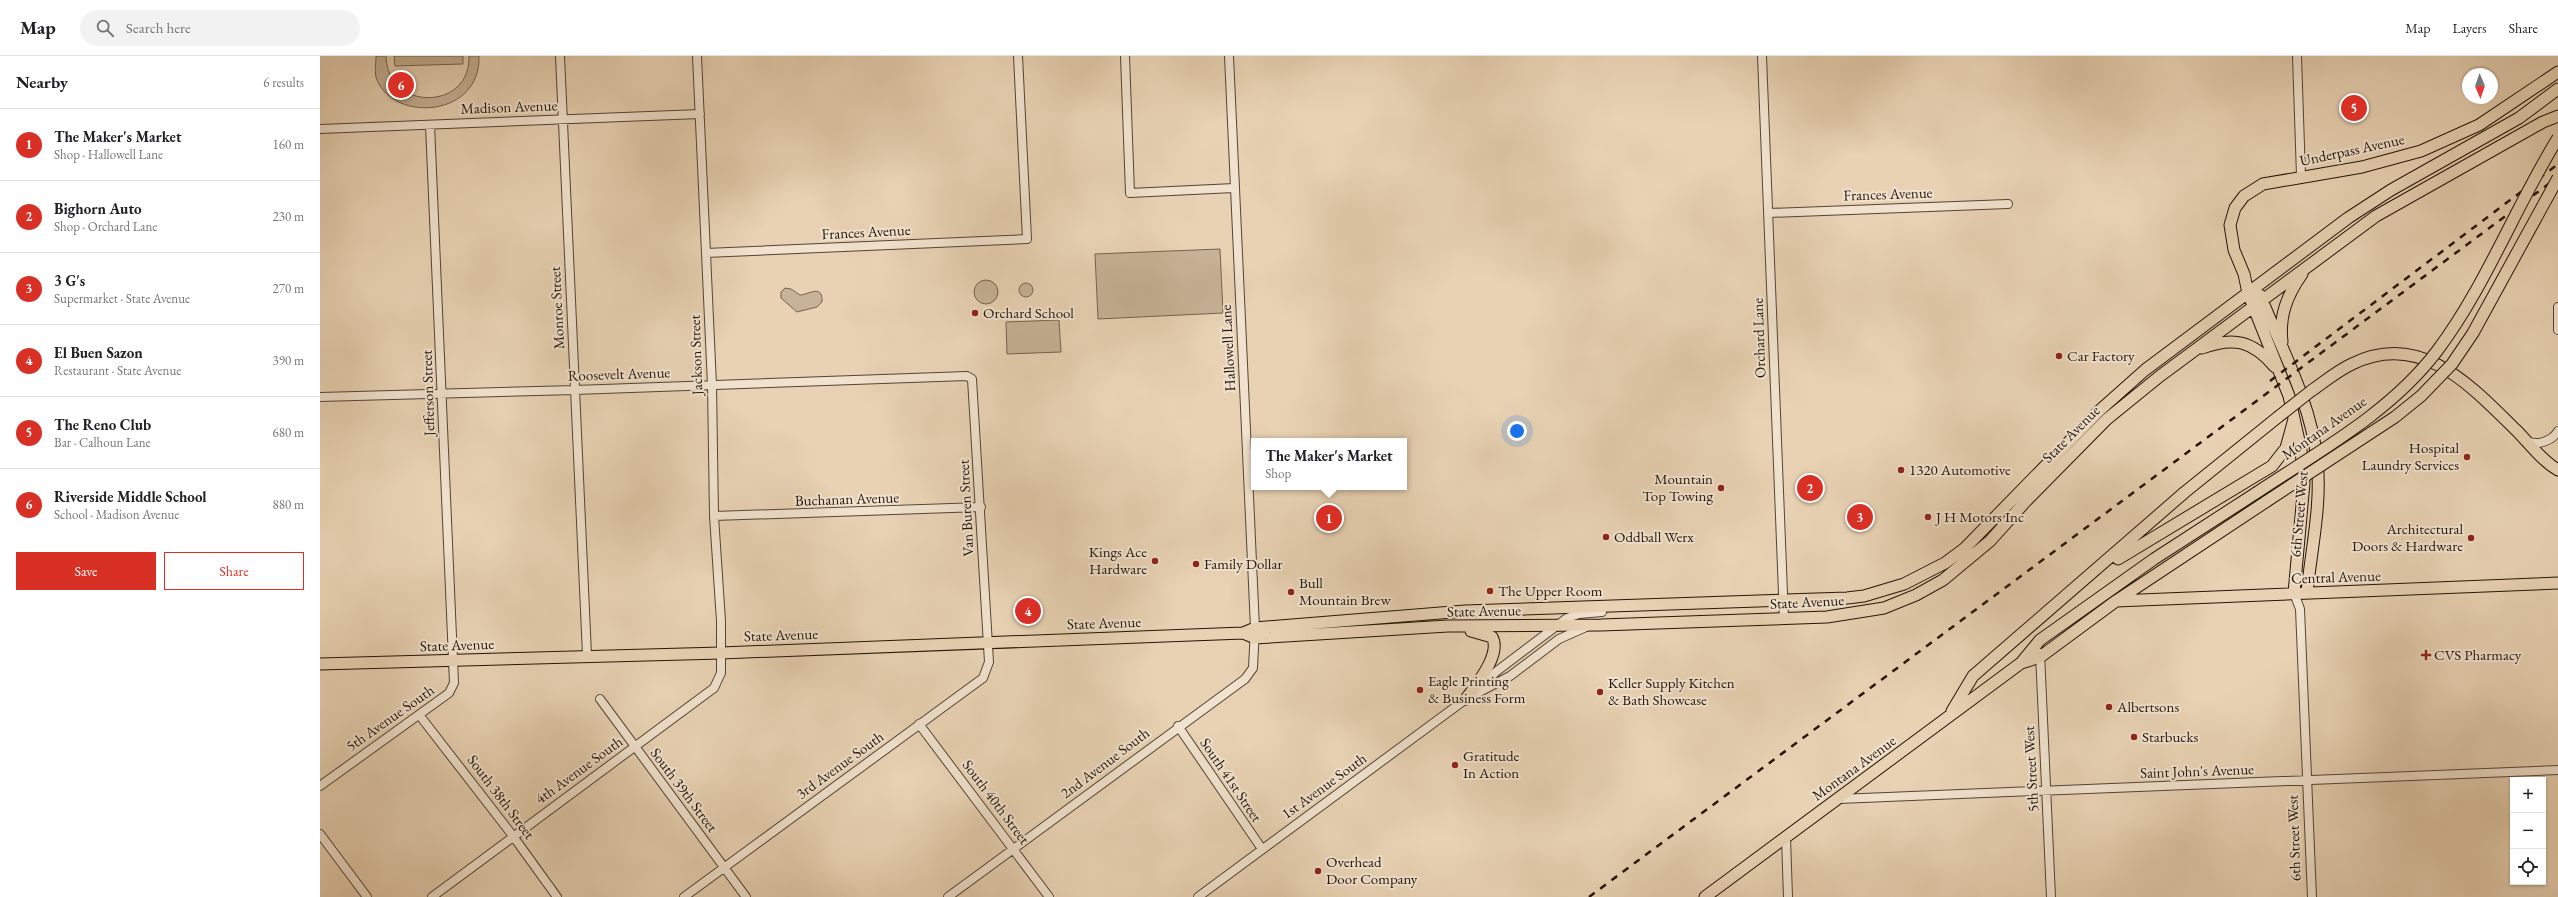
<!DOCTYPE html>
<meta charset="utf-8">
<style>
body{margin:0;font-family:"EB Garamond",serif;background:#f2f2f2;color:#202124}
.controls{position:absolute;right:12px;bottom:12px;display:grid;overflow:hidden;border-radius:0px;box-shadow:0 1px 3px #0004}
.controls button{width:36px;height:36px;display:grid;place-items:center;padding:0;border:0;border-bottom:1px solid #e0e0e0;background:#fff;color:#202124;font:20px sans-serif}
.compass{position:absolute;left:2142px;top:12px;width:36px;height:36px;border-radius:50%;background:#fff;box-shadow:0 1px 3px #0004;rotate:178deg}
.you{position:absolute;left:1197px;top:375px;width:14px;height:14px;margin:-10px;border:3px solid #fff;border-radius:50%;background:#1a73e8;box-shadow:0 0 0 6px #1a73e833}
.badge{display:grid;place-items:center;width:26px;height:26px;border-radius:50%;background:#d93025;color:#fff;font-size:13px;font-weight:700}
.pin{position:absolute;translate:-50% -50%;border:2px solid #fff;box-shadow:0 1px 4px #0006}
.popup{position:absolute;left:931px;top:382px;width:156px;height:52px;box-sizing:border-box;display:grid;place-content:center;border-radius:0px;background:#fff;filter:drop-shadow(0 1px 3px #0005);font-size:13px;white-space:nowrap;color:#757577}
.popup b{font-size:15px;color:#202124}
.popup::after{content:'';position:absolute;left:50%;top:100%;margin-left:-8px;border:8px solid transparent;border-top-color:#fff}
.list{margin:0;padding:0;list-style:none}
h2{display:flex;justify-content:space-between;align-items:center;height:52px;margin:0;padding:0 16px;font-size:17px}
h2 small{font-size:13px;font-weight:400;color:#757577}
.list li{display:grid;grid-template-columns:26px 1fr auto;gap:12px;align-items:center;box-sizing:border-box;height:72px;padding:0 16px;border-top:1px solid #e0e0e0}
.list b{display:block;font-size:15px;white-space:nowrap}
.list p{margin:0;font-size:13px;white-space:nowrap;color:#757577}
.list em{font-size:13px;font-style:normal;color:#757577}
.actions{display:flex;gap:8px;padding:12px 16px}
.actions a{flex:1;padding:9px 0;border:1px solid #d93025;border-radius:0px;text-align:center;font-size:14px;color:#d93025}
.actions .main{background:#d93025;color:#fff}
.icon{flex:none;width:22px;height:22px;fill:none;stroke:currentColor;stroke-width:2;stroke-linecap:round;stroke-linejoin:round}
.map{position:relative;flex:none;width:2238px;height:841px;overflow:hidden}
header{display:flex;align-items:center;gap:24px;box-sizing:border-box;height:56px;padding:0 20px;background:#fff;border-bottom:1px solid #e0e0e0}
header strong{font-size:19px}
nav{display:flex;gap:22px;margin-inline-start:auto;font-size:14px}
.search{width:280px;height:36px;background:#f2f2f2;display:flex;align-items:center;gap:10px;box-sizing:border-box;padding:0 14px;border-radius:22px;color:#757577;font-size:15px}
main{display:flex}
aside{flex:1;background:#fff}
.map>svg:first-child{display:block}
.green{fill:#c6b296;stroke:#746350}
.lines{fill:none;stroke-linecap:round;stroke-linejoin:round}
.minor-casing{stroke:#544435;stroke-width:10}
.major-casing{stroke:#22140b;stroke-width:13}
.minor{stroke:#f0e2ce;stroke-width:8}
.major{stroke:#e8d2b3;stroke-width:11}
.rail{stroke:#22140b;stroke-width:2.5;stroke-dasharray:7 7;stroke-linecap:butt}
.major-bridge-casing{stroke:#22140b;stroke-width:13;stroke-linecap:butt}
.major-bridge{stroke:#e8d2b3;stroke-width:11}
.poi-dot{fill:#8f2418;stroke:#f0e2ce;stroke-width:1.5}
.labels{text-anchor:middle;stroke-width:4;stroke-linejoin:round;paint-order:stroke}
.street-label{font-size:15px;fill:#22140b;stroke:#f0e2ce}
.poi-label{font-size:15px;fill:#22140b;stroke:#f0e2ce;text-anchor:start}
</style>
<header>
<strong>Map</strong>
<div class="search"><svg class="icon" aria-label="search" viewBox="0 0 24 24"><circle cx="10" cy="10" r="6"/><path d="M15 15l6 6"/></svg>Search here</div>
<nav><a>Map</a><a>Layers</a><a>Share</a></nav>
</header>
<main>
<aside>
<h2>Nearby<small>6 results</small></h2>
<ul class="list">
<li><span class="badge">1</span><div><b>The Maker's Market</b><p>Shop · Hallowell Lane</p></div><em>160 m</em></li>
<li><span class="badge">2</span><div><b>Bighorn Auto</b><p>Shop · Orchard Lane</p></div><em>230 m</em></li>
<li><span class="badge">3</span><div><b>3 G's</b><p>Supermarket · State Avenue</p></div><em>270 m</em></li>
<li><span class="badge">4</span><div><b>El Buen Sazon</b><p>Restaurant · State Avenue</p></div><em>390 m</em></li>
<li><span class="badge">5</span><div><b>The Reno Club</b><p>Bar · Calhoun Lane</p></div><em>680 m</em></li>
<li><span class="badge">6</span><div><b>Riverside Middle School</b><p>School · Madison Avenue</p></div><em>880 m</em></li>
</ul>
<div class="actions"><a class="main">Save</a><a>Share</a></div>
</aside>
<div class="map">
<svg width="2238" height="841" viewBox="0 0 2238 841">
<rect width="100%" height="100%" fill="#e8d2b3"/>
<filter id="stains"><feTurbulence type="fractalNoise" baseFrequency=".005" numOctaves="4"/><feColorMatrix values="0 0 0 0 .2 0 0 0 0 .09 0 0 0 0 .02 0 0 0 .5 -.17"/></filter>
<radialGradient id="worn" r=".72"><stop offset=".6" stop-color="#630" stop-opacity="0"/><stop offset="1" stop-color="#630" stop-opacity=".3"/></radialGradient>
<path class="green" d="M 56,0 L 66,0 C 67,56 151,55 149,0 L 159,0 C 161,61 75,67 57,24 C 54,18 56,7 56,0 Z
M 74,0 L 143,0 L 143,8 L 75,10 Z
M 900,193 L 903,257 L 778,263 L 775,198 Z
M654 236a12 12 0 1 1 24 0a12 12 0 1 1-24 0Z
M699 234a7 7 0 1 1 14 0a7 7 0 1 1-14 0Z
M 465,232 L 471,233 L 480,239 C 488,239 503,227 502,246 L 497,251 L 477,256 L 461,242 L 461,236 Z
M 739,264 L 741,296 L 687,298 L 686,266 Z"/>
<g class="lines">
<g class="minor-casing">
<path id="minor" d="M 240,0 L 267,599
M 805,0 L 810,137 L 914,132
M 1442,0 L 1464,563
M 1977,0 L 1981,120
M 0,73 L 380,58
M 1449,157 L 1688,148
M 386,197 L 707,183 L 698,0
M 2238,251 L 2238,274
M 0,341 L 255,334 L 647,320 L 652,323 L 669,606 L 663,622 L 364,841
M 2207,385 C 2218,390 2232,385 2238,375
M 394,460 L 661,451
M 1974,537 L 1980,553 L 1992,841
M 1720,597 L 1731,841
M 1157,633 L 1177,615 L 1247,562 L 1259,558 L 1282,556
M 280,643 L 426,841
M 100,660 L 193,780 L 237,841
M 599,668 L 729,841
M 858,670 L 942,793
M 0,730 L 129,637 L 134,627 L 110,69
M 1518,743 L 2238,714
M 0,778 L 47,841
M 1466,781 L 1468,841
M 112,841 L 394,632 L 401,617 L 401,565 L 394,460 L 392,329 L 377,0
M 628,841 L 925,623 L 933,612 L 935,572 L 909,0
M 878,841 L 1146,643 L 1190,620 L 1239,583 L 1266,571"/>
</g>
<g class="major-casing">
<path id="major" d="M 1940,239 C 1961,292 1991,346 1997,404 C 2002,448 1991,494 1987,537
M 1962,286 C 1959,260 1967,239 1982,218
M 1882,292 C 1914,280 1933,285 1955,311
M 1991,335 C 2004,326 2017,315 2032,308 C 2101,274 2151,330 2196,374 C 2209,387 2222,405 2238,414
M 1798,503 L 1952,410 L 1966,392 L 1974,363
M 1974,537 L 1984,427 L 1981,394 L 1969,340 L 1928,237 L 1924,218 L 1914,194 L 1910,169 L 1915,152 L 1924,140 L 1943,128 L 2042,111 L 2101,95 L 2159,69 L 2238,16
M 1796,545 L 2238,527
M 923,577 L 935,582 L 1128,570 L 1281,569 L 1507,561 L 1564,552 L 1596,539 L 1623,524 L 1670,485 L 1706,445 L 1787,363 L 1840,320 L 2056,160 L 2223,66 L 2238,60
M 1701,607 L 1720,601 L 1796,545 L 1947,445
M 0,608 L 401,597 L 923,577 L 935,572 L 1145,555 L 1527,542 L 1544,540 L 1584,528 L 1625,507 L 1644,493 L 1780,354 L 1825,314 L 2028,162 L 2071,134 L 2199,62 L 2238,33
M 1146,643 C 1156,629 1182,598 1172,581 L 1151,575
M 1632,655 L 1653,620 L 1865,436 L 1958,361
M 1385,841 L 1701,607 L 1720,584 L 1834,503 L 1936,437"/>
</g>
<use href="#minor" class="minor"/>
<use href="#major" class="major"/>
<path class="rail" d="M 1950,325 L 2238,108
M 1269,841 L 2238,121"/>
<g class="major-bridge-casing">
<path id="major-bridge" d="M 1958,361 L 1991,335
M 1936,437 C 1999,395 2071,356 2117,295 C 2166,230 2195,151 2238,82
M 1947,445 L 2075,361 L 2101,340 L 2132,308 L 2153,277 L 2238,122"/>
</g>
<use href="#major-bridge" class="major-bridge"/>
</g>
<g class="poi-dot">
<circle cx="655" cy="257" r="4"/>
<circle cx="1739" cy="300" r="4"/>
<circle cx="2147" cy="401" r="4"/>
<circle cx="1581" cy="414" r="4"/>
<circle cx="1401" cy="432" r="4"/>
<circle cx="1608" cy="461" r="4"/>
<circle cx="1286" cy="481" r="4"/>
<circle cx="2151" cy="482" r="4"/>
<circle cx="835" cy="505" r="4"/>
<circle cx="876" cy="508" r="4"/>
<circle cx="1170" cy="535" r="4"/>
<circle cx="971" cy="536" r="4"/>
<path d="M2104 593h4v4h4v4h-4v4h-4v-4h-4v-4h4z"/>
<circle cx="1100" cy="634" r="4"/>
<circle cx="1280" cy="636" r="4"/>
<circle cx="1789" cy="651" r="4"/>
<circle cx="1814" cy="681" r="4"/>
<circle cx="1135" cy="709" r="4"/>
<circle cx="998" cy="815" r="4"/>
</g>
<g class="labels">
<g class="street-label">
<text transform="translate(189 51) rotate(-2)" y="5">Madison Avenue</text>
<text transform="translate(2032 94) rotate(-12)" y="5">Underpass Avenue</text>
<text transform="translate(1568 138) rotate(-2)" y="5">Frances Avenue</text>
<text transform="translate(546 176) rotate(-3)" y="5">Frances Avenue</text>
<text transform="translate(237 252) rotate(-93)" y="5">Monroe Street</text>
<text transform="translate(1439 282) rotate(-92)" y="5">Orchard Lane</text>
<text transform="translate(908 292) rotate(-93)" y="5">Hallowell Lane</text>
<text transform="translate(376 299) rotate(-92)" y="5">Jackson Street</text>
<text transform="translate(299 318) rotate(-2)" y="5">Roosevelt Avenue</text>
<text transform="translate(108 337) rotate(-92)" y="5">Jefferson Street</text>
<text transform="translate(2004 372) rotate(-35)" y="5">Montana Avenue</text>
<text transform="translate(1751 378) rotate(-45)" y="5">State Avenue</text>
<text transform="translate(527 443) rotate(-2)" y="5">Buchanan Avenue</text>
<text transform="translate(646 452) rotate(-93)" y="5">Van Buren Street</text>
<text transform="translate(1979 458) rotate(-85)" y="5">6th Street West</text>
<text transform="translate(2016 521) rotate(-2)" y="5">Central Avenue</text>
<text transform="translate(1487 546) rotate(-3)" y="5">State Avenue</text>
<text transform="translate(1164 555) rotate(-1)" y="5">State Avenue</text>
<text transform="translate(784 567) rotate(-2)" y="5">State Avenue</text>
<text transform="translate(461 579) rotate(-2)" y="5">State Avenue</text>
<text transform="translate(137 589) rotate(-2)" y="5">State Avenue</text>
<text transform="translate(70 662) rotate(-35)" y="5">5th Avenue South</text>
<text transform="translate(785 707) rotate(-37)" y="5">2nd Avenue South</text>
<text transform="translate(520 709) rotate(-36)" y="5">3rd Avenue South</text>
<text transform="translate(1534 712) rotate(-36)" y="5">Montana Avenue</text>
<text transform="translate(1711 713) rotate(-93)" y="5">5th Street West</text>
<text transform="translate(259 714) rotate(-36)" y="5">4th Avenue South</text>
<text transform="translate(1877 715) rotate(-2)" y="5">Saint John's Avenue</text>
<text transform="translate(911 724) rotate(56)" y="5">South 41st Street</text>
<text transform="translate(1004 730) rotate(-36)" y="5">1st Avenue South</text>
<text transform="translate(364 734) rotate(53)" y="5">South 39th Street</text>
<text transform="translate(181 741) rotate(53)" y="5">South 38th Street</text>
<text transform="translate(676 746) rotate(53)" y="5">South 40th Street</text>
<text transform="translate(1974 782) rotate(-92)" y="5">6th Street West</text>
</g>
<g class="poi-label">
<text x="663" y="262">Orchard School</text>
<text x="1747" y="305">Car Factory</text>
<text x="2139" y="397" text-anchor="end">Hospital<tspan x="2139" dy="17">Laundry Services</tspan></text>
<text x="1589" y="419">1320 Automotive</text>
<text x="1393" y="428" text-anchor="end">Mountain<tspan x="1393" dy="17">Top Towing</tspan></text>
<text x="1616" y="466">J H Motors Inc</text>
<text x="2143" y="478" text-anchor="end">Architectural<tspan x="2143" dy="17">Doors &amp; Hardware</tspan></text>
<text x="1294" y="486">Oddball Werx</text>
<text x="827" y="501" text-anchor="end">Kings Ace<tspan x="827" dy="17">Hardware</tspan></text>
<text x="884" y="513">Family Dollar</text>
<text x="979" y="532">Bull<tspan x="979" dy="17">Mountain Brew</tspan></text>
<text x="1178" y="540">The Upper Room</text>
<text x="2114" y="604">CVS Pharmacy</text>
<text x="1108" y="630">Eagle Printing<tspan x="1108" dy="17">&amp; Business Form</tspan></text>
<text x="1288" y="632">Keller Supply Kitchen<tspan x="1288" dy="17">&amp; Bath Showcase</tspan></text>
<text x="1797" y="656">Albertsons</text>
<text x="1822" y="686">Starbucks</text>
<text x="1143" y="705">Gratitude<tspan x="1143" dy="17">In Action</tspan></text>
<text x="1006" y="811">Overhead<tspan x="1006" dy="17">Door Company</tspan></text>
</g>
</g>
<rect width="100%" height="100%" filter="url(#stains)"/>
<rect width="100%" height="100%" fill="url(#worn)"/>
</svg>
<div class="controls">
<button>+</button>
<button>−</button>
<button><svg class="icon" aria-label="locate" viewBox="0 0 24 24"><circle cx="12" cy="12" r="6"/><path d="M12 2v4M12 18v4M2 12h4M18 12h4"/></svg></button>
</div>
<svg class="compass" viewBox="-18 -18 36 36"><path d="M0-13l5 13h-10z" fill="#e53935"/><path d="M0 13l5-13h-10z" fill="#757577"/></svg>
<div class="you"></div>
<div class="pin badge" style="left:1009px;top:462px">1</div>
<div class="popup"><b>The Maker's Market</b>Shop</div>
<div class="pin badge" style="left:1490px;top:432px">2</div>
<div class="pin badge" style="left:1540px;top:461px">3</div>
<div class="pin badge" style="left:708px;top:555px">4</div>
<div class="pin badge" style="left:2034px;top:52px">5</div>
<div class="pin badge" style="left:81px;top:29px">6</div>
</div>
</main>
